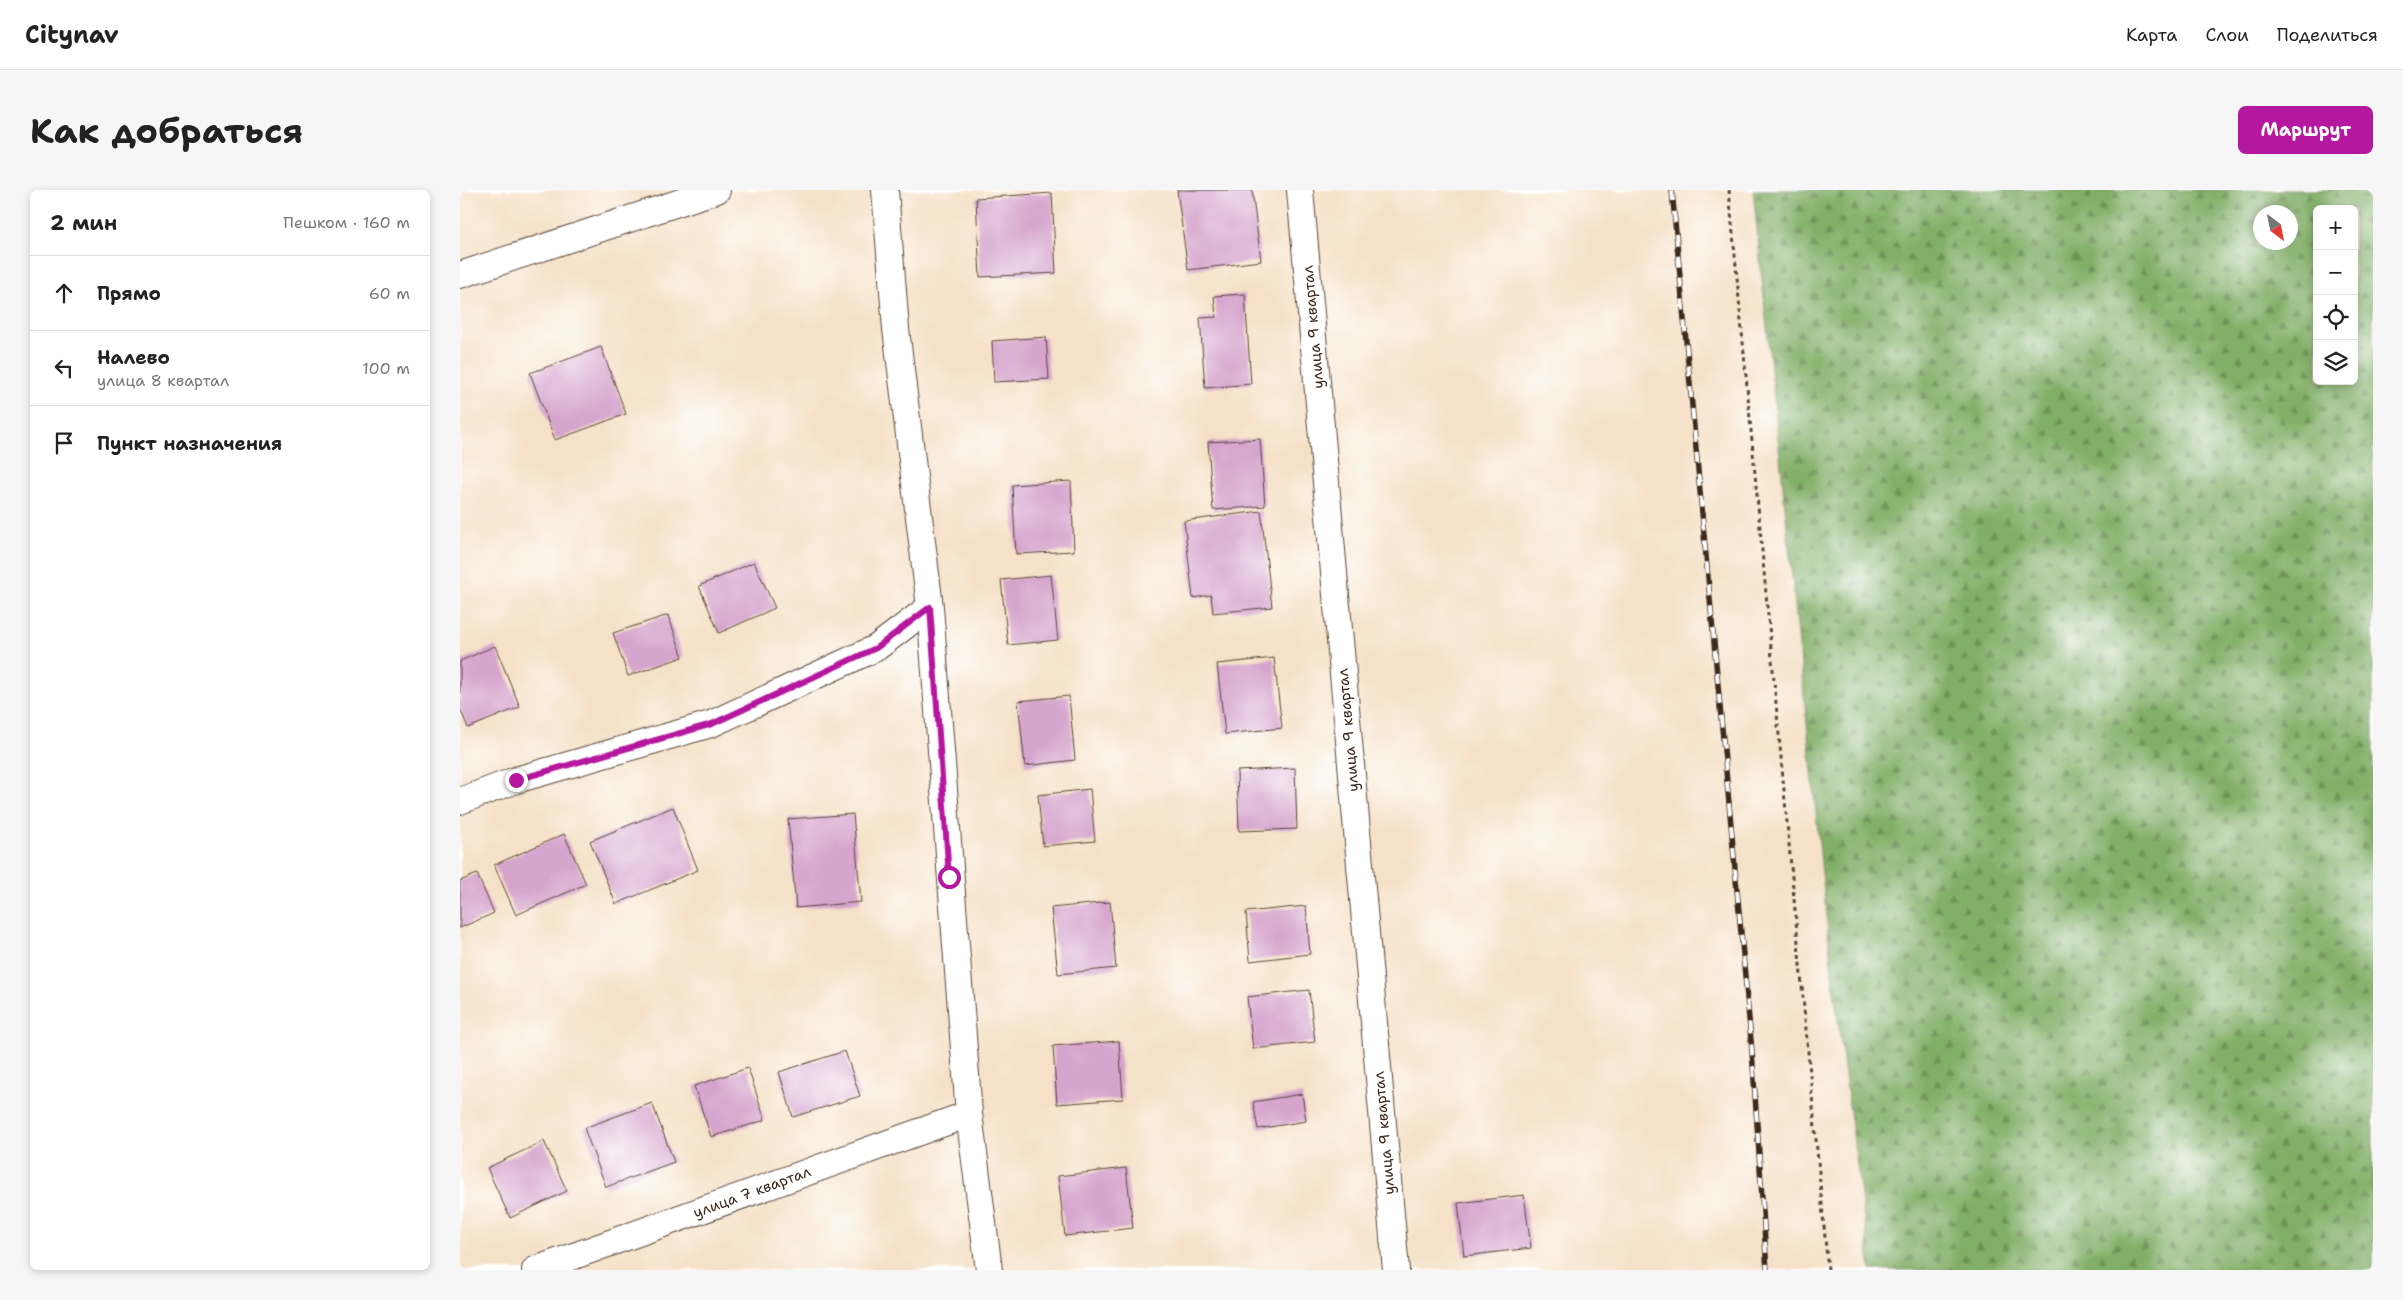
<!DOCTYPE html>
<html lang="ru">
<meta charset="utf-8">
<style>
body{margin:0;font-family:"Shantell Sans",sans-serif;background:#f6f6f6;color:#222}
.controls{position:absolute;right:15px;top:15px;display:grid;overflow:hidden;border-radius:8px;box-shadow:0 2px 8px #0003}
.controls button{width:45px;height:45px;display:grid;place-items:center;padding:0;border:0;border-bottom:1px solid #e0e0e0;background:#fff;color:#222;font:25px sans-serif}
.compass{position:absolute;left:1793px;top:15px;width:45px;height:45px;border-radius:50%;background:#fff;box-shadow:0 2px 8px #0003;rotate:148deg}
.stop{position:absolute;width:15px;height:15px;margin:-11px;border:4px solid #b5179e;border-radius:50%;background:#fff}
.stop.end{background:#b5179e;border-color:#fff;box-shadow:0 1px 5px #0008}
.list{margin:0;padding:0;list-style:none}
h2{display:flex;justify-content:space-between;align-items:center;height:65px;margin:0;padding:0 20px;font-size:21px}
h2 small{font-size:16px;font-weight:400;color:#767676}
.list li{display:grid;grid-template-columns:32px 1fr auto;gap:15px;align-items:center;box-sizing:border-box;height:75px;padding:0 20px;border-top:1px solid #e0e0e0}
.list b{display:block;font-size:19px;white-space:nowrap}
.list p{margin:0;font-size:16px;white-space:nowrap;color:#767676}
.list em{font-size:16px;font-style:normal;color:#767676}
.icon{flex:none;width:28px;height:28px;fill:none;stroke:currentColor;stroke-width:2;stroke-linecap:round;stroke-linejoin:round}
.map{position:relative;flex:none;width:1913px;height:1080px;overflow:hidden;border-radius:8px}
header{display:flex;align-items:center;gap:30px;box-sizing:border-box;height:70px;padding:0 25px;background:#fff;border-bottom:1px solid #e0e0e0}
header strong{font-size:24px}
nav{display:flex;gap:28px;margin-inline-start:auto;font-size:18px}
.intro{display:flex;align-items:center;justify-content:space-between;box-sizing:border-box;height:120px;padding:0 30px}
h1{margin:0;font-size:35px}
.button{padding:12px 22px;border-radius:8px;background:#b5179e;color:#fff;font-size:18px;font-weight:700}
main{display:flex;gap:30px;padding:0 30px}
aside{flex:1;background:#fff;border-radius:8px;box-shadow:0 2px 8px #0003}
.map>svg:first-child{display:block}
.forest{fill:url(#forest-firs);stroke:#5e6c43;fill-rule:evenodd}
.building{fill:#d6a5cd}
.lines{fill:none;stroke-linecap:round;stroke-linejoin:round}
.street-casing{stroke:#574537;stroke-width:28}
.path{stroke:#574537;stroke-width:3;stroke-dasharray:4 4;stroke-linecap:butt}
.street{stroke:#fff;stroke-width:26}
.rail-casing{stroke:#3b2a1e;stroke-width:5.5}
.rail{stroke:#fff;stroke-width:4;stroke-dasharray:11;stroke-linecap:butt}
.route{stroke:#b5179e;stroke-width:6}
.labels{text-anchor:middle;stroke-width:4;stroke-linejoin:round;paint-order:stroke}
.street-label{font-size:15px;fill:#3b2a1e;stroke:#fff}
</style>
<header>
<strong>Citynav</strong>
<nav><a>Карта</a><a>Слои</a><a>Поделиться</a></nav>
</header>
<div class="intro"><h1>Как добраться</h1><a class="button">Маршрут</a></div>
<main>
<aside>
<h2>2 мин<small>Пешком · 160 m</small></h2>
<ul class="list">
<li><svg class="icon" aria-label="ahead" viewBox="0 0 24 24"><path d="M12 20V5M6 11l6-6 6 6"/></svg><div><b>Прямо</b></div><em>60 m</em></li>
<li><svg class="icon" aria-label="left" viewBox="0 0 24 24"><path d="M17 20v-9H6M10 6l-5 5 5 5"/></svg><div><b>Налево</b><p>улица 8 квартал</p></div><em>100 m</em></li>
<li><svg class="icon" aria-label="arrive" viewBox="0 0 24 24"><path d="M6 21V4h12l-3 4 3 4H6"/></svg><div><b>Пункт назначения</b></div></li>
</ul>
</aside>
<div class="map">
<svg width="1913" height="1080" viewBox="0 0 1913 1080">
<defs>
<pattern id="forest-firs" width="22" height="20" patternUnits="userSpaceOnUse" patternTransform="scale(1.25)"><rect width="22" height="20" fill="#82af68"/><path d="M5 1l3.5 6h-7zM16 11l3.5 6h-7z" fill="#6c8f55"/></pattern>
</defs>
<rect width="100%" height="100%" fill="#fff"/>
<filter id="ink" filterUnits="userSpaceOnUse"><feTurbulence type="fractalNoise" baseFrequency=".02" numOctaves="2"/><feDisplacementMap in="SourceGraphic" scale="10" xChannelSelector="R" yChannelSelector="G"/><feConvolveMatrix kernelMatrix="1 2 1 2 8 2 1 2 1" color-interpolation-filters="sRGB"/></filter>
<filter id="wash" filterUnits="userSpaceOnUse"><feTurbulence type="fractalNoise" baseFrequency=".0096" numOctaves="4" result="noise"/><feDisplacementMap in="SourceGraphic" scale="20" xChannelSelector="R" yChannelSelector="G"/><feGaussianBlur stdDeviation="1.12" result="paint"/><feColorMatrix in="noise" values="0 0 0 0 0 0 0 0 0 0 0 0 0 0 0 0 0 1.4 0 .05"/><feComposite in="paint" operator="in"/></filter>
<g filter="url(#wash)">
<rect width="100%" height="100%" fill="#f5e1c7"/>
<path class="forest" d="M 1293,0 L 1913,0 L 1913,1080 L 1411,1080 L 1374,801 ZM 1857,19 L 1894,19 L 1894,191 L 1857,191 ZM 1800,22 L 1830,22 L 1830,52 L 1800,52 Z"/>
<g id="blocks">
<path class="building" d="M 717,0 L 792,0 L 801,71 L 728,80 Z
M 592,3 L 596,83 L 520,87 L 516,8 Z
M 785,104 L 791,194 L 745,198 L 740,128 L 756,127 L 754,106 Z
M 586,147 L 589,189 L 534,192 L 532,151 Z
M 141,157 L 166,224 L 95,250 L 70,183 Z
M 800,249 L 805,316 L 753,320 L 748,252 Z
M 611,291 L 614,361 L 556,364 L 552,295 Z
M 801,321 L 812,417 L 753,423 L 751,405 L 733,408 L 724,331 Z
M 294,372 L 315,418 L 259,443 L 239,396 Z
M 591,385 L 598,450 L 548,455 L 541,390 Z
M 208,425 L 223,467 L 168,486 L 153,443 Z
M 35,456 L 60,517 L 8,538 L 0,518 L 0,471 Z
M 814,468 L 822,538 L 765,544 L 757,474 Z
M 609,506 L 615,570 L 565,576 L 558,511 Z
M 835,578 L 837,639 L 779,641 L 777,581 Z
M 630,599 L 635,651 L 583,656 L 578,605 Z
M 213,617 L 238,680 L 156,714 L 130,651 Z
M 393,624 L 401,712 L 336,718 L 328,629 Z
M 104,644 L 126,694 L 56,725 L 34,675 Z
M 17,684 L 34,723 L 0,738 L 0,691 Z
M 650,712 L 656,778 L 598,784 L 591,718 Z
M 846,716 L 850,764 L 790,771 L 786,722 Z
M 849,800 L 855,852 L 793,859 L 787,807 Z
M 659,851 L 663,909 L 597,914 L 593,856 Z
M 385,861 L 400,906 L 333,927 L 319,882 Z
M 288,878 L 305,930 L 251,947 L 234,896 Z
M 842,904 L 846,931 L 798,939 L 793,912 Z
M 192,913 L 214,972 L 146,997 L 124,938 Z
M 84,951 L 107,1001 L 50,1028 L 27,978 Z
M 666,978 L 673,1038 L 605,1046 L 598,986 Z
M 1064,1005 L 1071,1058 L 1004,1066 L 998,1013 Z"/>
</g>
</g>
<g filter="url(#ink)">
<use href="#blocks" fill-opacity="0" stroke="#574537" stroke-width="1"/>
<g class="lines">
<g class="street-casing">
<path id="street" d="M 425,0 L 436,139 L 470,417 L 509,924 L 529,1080
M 840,0 L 936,1080
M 0,85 L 257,0
M 0,611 L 56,590 L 251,534 L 416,458 L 470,417
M 75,1080 L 509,924"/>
</g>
<path class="path" d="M 1269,0 L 1368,1080"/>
<use href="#street" class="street"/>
<g class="rail-casing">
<path id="rail" d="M 1212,0 L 1292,861 L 1307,1080"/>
</g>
<use href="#rail" class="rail"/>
</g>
</g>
<g class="lines" filter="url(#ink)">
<path class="route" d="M 56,590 L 252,534 L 416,458 L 470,417 L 489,687"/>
</g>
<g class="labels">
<g class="street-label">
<text transform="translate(853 137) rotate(-95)" y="5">улица 9 квартал</text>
<text transform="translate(888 540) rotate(-95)" y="5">улица 9 квартал</text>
<text transform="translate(924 943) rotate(-95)" y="5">улица 9 квартал</text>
<text transform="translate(292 1002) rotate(-20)" y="5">улица 7 квартал</text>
</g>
</g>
</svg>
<div class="controls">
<button>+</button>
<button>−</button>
<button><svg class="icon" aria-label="locate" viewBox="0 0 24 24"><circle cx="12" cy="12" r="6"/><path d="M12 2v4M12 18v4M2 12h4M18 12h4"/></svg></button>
<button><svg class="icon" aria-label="layers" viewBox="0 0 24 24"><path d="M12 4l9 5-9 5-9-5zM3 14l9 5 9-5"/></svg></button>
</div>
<svg class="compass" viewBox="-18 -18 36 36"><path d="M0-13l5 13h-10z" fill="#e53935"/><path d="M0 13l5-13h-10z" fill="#767676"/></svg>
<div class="stop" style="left:489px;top:687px"></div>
<div class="stop end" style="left:56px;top:590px"></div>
</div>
</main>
